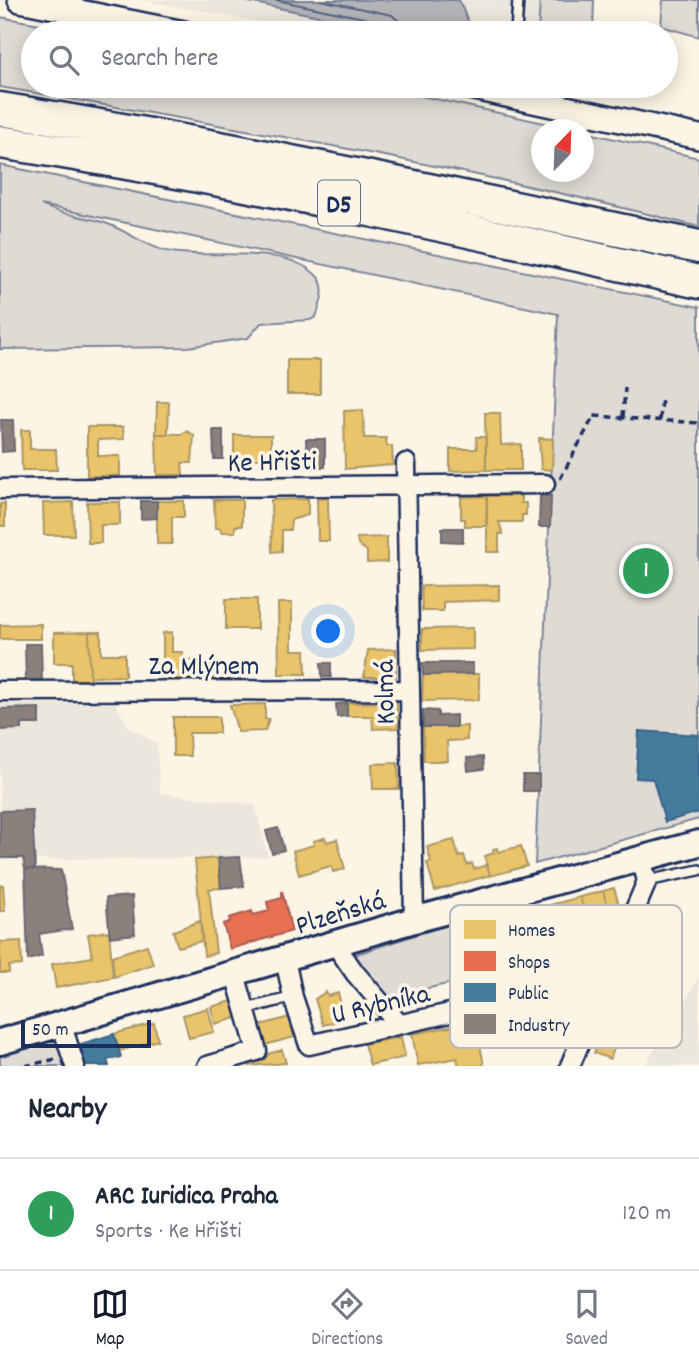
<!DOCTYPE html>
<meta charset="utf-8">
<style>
body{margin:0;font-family:Dekko,sans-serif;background:#f6f6f7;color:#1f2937}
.compass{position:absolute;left:531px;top:119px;width:63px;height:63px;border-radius:50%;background:#fff;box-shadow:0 4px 18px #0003;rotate:23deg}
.scale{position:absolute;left:21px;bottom:18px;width:130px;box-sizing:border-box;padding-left:7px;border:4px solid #1b2f5e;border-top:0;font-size:19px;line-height:24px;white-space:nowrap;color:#1b2f5e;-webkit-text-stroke:5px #fcf5e5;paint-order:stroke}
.you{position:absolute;left:329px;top:632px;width:24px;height:24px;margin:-18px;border:5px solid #fff;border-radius:50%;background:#1a73e8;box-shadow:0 0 0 10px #1a73e833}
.badge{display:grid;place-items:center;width:46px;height:46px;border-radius:50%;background:#111827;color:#fff;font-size:23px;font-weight:700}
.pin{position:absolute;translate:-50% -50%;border:4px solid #fff;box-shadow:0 2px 7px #0006}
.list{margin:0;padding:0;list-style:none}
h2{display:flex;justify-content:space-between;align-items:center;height:91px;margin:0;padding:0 28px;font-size:30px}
h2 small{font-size:23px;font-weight:400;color:#747a83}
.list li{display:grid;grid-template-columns:46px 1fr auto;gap:21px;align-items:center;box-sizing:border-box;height:112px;padding:0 28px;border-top:2px solid #e0e1e3}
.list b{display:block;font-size:26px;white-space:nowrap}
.list p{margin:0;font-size:23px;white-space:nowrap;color:#747a83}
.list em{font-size:23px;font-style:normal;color:#747a83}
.icon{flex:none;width:38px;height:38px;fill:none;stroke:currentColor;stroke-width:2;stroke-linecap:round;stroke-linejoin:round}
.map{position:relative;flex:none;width:699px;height:1066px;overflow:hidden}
.search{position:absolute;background:#fff;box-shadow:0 4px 18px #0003;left:21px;right:21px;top:21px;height:77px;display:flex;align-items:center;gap:18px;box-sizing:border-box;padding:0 24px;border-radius:38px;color:#747a83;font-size:26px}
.sheet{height:203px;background:#fff}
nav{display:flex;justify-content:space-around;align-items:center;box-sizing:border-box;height:98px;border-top:2px solid #e0e1e3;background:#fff;font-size:19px;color:#747a83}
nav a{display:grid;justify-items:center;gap:4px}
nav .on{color:#111827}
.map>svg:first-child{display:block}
.built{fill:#ece7dc}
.green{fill:#dfdbd4;stroke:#7d8599;stroke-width:2}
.water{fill:#b2b4b8;stroke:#767f94;stroke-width:2}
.homes{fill:#e9c46a;stroke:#ab9766;stroke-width:2}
.shops{fill:#e76f51;stroke:#aa5c55;stroke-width:2}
.public{fill:#457b9d;stroke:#38648a;stroke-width:2}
.industry{fill:#8a817c;stroke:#696873;stroke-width:2}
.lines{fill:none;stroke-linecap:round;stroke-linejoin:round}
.shore{stroke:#576482;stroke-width:2}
.service-casing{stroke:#1b2f5e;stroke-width:14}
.minor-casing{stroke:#1b2f5e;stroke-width:23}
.tertiary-casing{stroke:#1b2f5e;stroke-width:28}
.secondary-casing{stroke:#1b2f5e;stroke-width:30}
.motorway-casing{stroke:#1b2f5e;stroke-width:37}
.path{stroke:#1b2f5e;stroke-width:3.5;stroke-dasharray:7 5;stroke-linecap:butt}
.service{stroke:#fcf5e5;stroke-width:9}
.minor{stroke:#fcf5e5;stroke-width:18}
.tertiary{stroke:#fcf5e5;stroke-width:23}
.secondary{stroke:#fcf5e5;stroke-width:24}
.motorway{stroke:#fcf5e5;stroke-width:32}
.labels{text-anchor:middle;stroke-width:7;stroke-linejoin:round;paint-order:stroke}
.shield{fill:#fcf5e5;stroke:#5e6a86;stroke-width:2}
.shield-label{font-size:26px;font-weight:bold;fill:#1b2f5e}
.street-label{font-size:28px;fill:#1b2f5e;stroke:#fcf5e5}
.key{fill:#fcf5e5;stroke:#b8babc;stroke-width:2}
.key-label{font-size:19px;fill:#1b2f5e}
</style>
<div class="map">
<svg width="699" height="1066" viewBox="0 0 699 1066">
<rect width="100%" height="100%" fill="#fcf5e5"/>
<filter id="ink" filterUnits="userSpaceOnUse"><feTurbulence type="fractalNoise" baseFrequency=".0143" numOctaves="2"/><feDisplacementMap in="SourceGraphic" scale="14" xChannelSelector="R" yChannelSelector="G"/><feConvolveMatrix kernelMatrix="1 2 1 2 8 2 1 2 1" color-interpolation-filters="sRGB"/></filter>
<g filter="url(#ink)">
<path class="built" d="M 142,0 L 539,0 L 538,33 L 319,33 Z
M 115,703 L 128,726 L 157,744 L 160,793 L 255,805 L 268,857 L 0,860 L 0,704 Z
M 699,977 L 699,1066 L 646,1066 L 648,1060 Z"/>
<path class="green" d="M 540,0 L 594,0 L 593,33 L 538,33 Z
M 663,0 L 699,0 L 699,37 L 661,26 Z
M 0,17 L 91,33 L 33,33 L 33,86 L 376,86 L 571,129 L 542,130 L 542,172 L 584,172 L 584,132 L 699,158 L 699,227 C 469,167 234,127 0,87 Z
M 0,165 L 699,307 L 699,819 L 535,864 L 558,314 L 41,205 C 59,215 87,216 108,224 C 128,232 144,245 166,251 C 211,261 284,242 317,276 C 328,288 320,304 316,317 L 310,320 L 261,323 L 248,338 L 188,347 L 0,349 Z
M 473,916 L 484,926 L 465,980 L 389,997 C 370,987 359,976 354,955 Z
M 58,1037 L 66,1066 L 0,1066 L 0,1054 Z"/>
<path class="water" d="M 239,0 L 459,0 L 473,33 L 403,33 Z"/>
<path class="homes" d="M 287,360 L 320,360 L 320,394 L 287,394 Z
M 157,402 L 169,402 L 168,434 L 156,434 Z
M 363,410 L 364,438 L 386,438 L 387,446 L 392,446 L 393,465 L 345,469 L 344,411 Z
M 485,413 L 500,413 L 501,445 L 521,444 L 521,470 L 486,470 Z
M 87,427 L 123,427 L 124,439 L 98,440 L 98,456 L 120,456 L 120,476 L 87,476 Z
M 21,430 L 30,430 L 30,449 L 56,449 L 57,470 L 22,470 Z
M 186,431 L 194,435 L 192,463 L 182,463 L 183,475 L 157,475 L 156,434 L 182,434 Z
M 234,435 L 271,435 L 271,459 L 234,459 Z
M 476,437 L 486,437 L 486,470 L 450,471 L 450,449 L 477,449 Z
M 539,438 L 553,439 L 552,470 L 541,469 Z
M 487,496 L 521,496 L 521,503 L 526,503 L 526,515 L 522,515 L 522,522 L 499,522 L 503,534 L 499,534 L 499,552 L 487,552 Z
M 487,496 L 486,526 L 465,526 L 465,519 L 461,519 L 461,497 Z
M 328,498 L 329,541 L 318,541 L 317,499 Z
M 308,499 L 308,515 L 291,520 L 290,530 L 282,530 L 282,551 L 272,552 L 271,500 Z
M 214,500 L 242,500 L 242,526 L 235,526 L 235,532 L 221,532 L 220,528 L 215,528 Z
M 157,501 L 184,501 L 184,517 L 172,517 L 172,544 L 157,544 Z
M 73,502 L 74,535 L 44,535 L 43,503 Z
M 87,502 L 120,502 L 120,525 L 101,525 L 101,543 L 88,543 Z
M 5,503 L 5,526 L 0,526 L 0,504 Z
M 387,537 L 387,562 L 367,563 L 367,551 L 358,545 L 357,538 Z
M 499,585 L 499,600 L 443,602 L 443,611 L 422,611 L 421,586 Z
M 226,599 L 257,599 L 257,629 L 226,629 Z
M 278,603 L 292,603 L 292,650 L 305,650 L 306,674 L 279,674 Z
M 41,624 L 41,639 L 0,639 L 0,625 Z
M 473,628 L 473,649 L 422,650 L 422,629 Z
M 89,632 L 90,680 L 72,681 L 72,663 L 54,663 L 54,633 Z
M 89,632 L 101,632 L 101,654 L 125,654 L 125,676 L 90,677 Z
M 172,632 L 172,652 L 183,652 L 183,660 L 192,660 L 193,665 L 213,666 L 213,679 L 163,680 L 163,633 Z
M 396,649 L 396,677 L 364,677 L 368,650 Z
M 473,674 L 479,674 L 479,700 L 422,701 L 423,675 Z
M 397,702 L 398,728 L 373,729 L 372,716 L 347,716 L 347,703 Z
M 265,704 L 265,719 L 269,719 L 265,731 L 238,732 L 230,705 Z
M 173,717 L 219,717 L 219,733 L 189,733 L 190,756 L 173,756 Z
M 467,726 L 467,740 L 447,741 L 448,761 L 424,761 L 423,727 Z
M 398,763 L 399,789 L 373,789 L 372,764 Z
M 325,838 L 327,842 L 337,839 L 345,869 L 333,872 L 331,866 L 299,875 L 293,851 L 314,845 L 313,841 Z
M 454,840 L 459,857 L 464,855 L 467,865 L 472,863 L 474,869 L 487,865 L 490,875 L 435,891 L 427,863 L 431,862 L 427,847 Z
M 521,846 L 527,866 L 490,876 L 485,856 L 494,853 L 493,849 L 497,848 L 498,852 Z
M 218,858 L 221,888 L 209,889 L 216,953 L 204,956 L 195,860 Z
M 0,885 L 3,885 L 5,911 L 0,911 Z
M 614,888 L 621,912 L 610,915 L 603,891 Z
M 603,891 L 610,915 L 587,921 L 580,897 Z
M 580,897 L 587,921 L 546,932 L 539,908 Z
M 200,921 L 202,941 L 178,947 L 173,931 Z
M 109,931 L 113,977 L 56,988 L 52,964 L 92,957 L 88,934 Z
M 21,941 L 22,965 L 9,966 L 9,973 L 0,973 L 0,942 Z
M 147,945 L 153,964 L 114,977 L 112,956 Z
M 326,992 L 328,996 L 338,993 L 345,1019 L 323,1025 L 315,999 Z
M 236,1000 L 240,1017 L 215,1024 L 211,1007 Z
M 208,1008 L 214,1032 L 189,1038 L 183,1015 Z
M 289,1017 L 294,1037 L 261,1046 L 255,1027 Z
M 476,1022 L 484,1066 L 459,1066 L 457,1058 L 418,1065 L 412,1034 Z
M 154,1023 L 158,1040 L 119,1051 L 114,1034 Z
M 401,1037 L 405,1057 L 370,1065 L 364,1044 Z
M 598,1042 L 614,1049 L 610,1059 L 594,1053 Z
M 282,1050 L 286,1063 L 249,1066 L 247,1060 Z"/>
<path class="shops" d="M 282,891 L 292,931 L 230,949 L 223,924 L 230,922 L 229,918 L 252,911 L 253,915 L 269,911 L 267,902 L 282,898 Z"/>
<path class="public" d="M 639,731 L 699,735 L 699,812 L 665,822 L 653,779 L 636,778 Z
M 114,1034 L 121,1057 L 107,1060 L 109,1066 L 84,1066 L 78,1045 Z"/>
<path class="industry" d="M 1,420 L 13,420 L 14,451 L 2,452 Z
M 213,430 L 223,430 L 223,459 L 214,459 Z
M 306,439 L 325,439 L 325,467 L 307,467 Z
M 540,496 L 551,496 L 550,527 L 539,527 Z
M 141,501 L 157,501 L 157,518 L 141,519 Z
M 442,528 L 463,528 L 463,542 L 442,541 Z
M 25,644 L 41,644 L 42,681 L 26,681 Z
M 321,663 L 331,663 L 331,677 L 322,677 Z
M 422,663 L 473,663 L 473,674 L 423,675 Z
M 347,703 L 347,716 L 337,717 L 336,704 Z
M 39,708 L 39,724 L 22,724 L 22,729 L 0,730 L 0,709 Z
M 423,710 L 438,711 L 438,716 L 456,715 L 456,727 L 423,727 Z
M 483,757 L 484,769 L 468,771 L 467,758 Z
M 523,775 L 539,775 L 539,791 L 523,791 Z
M 32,810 L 35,869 L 25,869 L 23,858 L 0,858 L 0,811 Z
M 278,828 L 284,850 L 272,853 L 266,831 Z
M 240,857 L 244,886 L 221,888 L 218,858 Z
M 25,869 L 61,870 L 72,929 L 39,934 L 42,956 L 28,960 Z
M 132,896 L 135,934 L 110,937 L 106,898 Z"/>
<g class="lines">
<path class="shore" d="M 276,0 L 388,23 L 394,33
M 320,0 L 392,15 L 401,23 L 403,33
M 524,960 L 551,970 C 549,990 553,1003 561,1021 L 547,1032 C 507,1031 506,1013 506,979 Z
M 526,970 L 541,975 L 541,997 L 550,1018 L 545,1023 C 516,1022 515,1007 514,982 Z"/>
<g class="service-casing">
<path id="service" d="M 516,33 L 518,0
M 647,881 L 699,870
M 246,1009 L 293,997"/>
</g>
<g class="minor-casing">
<path id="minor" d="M 406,463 L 414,920
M 0,489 L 545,484
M 0,691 L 409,690
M 335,944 L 355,973 L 399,1024
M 285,959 L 293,997 L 309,1045 L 481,1006 L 493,925 L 503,895
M 61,1023 L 75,1066
M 207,1066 L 257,1051 L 235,974
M 570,1066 L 647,881 L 641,858"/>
</g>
<g class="tertiary-casing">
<path id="tertiary" d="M 20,0 L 184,33
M 465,86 L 699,137"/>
</g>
<g class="secondary-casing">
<path id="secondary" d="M 0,1042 L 414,920 L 699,843"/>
</g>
<g class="motorway-casing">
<path id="motorway" d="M 0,109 C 235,147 467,198 699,247
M 0,142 C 235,178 467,230 699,282"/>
</g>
<path class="path" d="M 623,417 L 625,388
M 660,420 L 662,397
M 560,479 L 594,416 L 699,423
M 25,1066 L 56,1059"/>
<use href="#service" class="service"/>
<use href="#minor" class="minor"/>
<use href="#tertiary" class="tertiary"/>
<use href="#secondary" class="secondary"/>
<use href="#motorway" class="motorway"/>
</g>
</g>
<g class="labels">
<rect class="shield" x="318" y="180.5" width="42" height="45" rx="5"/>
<g class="shield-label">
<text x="339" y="212">D5</text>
</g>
<g class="street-label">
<text transform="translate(272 460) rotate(-1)" y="10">Ke Hřišti</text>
<text x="204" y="674">Za Mlýnem</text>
<text transform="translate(383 692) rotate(-91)" y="10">Kolmá</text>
<text transform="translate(340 911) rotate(-17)" y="10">Plzeňská</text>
<text transform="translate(380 1002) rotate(-13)" y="10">U Rybníka</text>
</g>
</g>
<rect x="450" y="905" width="232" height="143" rx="10" class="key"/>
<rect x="464" y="920" width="32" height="19" fill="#e9c46a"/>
<rect x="464" y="951" width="32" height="20" fill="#e76f51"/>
<rect x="464" y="983" width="32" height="19" fill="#457b9d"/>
<rect x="464" y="1014" width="32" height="20" fill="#8a817c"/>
<g class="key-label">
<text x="508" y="936">Homes</text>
<text x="508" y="968">Shops</text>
<text x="508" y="999">Public</text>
<text x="508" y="1031">Industry</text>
</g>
</svg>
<svg class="compass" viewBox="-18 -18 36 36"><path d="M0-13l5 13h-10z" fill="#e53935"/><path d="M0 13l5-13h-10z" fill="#747a83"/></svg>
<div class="scale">50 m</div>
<div class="you"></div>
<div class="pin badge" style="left:646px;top:571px;background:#2e9e5b">1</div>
<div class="search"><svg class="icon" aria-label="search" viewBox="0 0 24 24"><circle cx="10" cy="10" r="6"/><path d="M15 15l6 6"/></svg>Search here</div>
</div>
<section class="sheet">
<h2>Nearby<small></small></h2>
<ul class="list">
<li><span class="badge" style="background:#2e9e5b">1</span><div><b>ARC Iuridica Praha</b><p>Sports · Ke Hřišti</p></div><em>120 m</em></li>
</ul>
</section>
<nav>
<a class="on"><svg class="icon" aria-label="map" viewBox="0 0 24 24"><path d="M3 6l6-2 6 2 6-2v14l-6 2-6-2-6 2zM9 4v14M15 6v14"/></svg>Map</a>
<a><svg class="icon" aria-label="directions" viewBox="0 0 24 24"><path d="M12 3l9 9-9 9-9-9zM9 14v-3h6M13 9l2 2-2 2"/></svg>Directions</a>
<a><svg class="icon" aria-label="saved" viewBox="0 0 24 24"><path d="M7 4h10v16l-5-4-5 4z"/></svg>Saved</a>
</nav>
